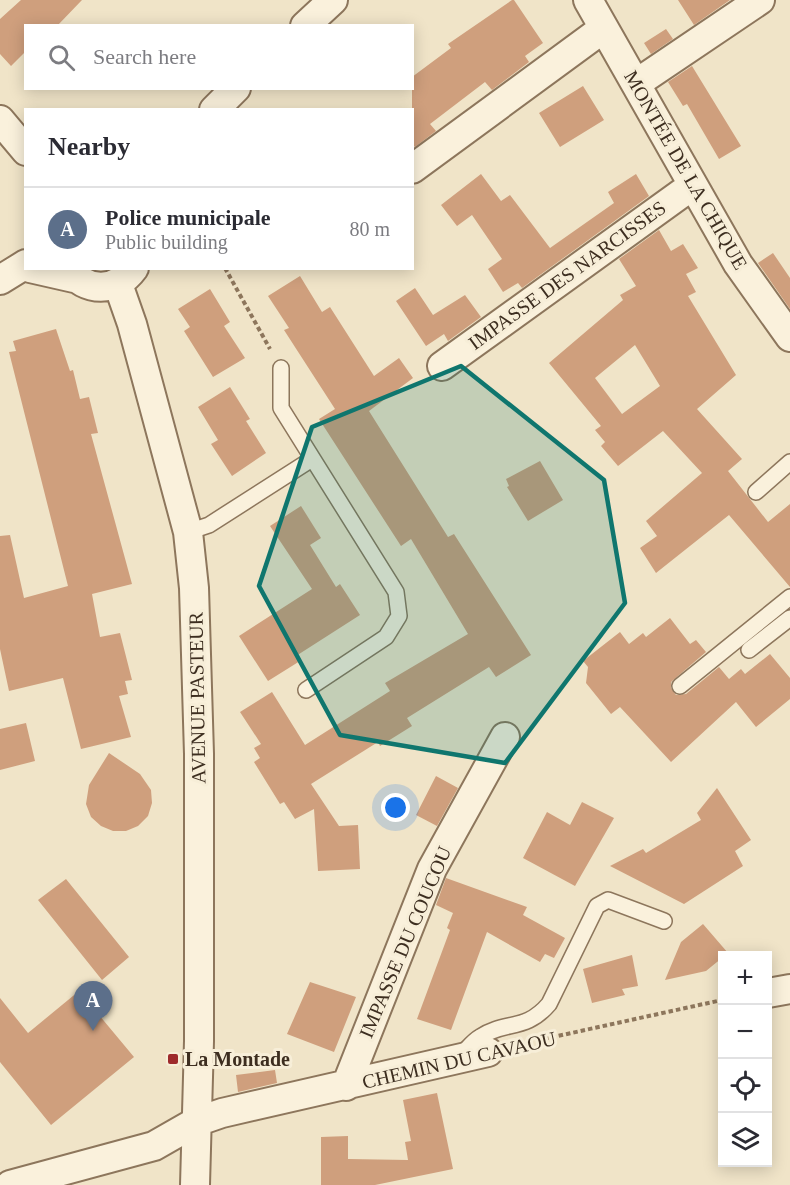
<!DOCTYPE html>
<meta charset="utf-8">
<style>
body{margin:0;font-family:"Times New Roman",serif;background:#f2f2f3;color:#2b2b33}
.controls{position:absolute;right:18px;bottom:18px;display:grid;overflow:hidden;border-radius:0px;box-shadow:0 3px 15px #0003}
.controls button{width:54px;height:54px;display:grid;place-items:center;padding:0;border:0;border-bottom:2px solid #e1e1e2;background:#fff;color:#2b2b33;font:30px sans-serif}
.you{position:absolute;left:396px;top:808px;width:21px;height:21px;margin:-15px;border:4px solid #fff;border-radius:50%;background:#1a73e8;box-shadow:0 0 0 9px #1a73e833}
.badge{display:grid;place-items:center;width:39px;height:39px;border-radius:50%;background:#db2777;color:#fff;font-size:20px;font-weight:700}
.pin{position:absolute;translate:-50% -50px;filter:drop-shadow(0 2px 3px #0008)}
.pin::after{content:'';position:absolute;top:32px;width:21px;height:18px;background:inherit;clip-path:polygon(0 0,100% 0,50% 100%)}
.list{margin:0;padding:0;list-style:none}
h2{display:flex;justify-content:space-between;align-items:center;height:78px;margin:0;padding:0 24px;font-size:26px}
h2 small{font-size:20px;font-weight:400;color:#7c7c81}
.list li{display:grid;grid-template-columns:39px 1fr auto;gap:18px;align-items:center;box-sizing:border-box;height:84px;padding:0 24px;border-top:2px solid #e1e1e2}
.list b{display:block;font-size:22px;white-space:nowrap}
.list p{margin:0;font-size:20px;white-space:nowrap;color:#7c7c81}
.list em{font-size:20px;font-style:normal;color:#7c7c81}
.icon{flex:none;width:33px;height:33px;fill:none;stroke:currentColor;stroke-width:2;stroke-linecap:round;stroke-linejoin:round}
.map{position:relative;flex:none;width:790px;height:1185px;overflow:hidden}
.search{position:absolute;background:#fff;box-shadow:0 3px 15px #0003;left:24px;top:24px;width:390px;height:66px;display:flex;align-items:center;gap:15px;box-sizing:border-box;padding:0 21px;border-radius:0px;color:#7c7c81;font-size:22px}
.panel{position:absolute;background:#fff;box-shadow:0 3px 15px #0003;left:24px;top:108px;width:390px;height:162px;border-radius:0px}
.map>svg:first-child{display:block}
.building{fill:#cf9f7d;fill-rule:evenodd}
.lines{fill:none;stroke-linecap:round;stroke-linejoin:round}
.service-casing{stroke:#8d765c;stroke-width:18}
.minor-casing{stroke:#8d765c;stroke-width:32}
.path{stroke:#8d765c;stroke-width:4;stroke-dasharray:4.5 3;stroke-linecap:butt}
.service{stroke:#faf1dc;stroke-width:15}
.minor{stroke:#faf1dc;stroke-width:28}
.marked{fill:#0f766e;fill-opacity:0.2;stroke:#0f766e;stroke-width:4.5;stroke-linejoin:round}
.poi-dot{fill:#9e2a2b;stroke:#f7eed8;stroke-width:2}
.labels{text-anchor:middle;stroke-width:6;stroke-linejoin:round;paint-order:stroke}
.street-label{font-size:20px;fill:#3d2e20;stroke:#f7eed8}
.poi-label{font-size:20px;font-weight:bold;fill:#3d2e20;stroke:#f7eed8;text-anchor:start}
</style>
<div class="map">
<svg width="790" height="1185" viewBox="0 0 790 1185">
<rect width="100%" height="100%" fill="#f0e4c8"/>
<path class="building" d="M 21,0 L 82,0 L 57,26 L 26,26 L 26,51 L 11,66 L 0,54 L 0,19 Z
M 512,0 L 514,0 L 543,43 L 525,56 L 529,62 L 492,90 L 485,82 L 430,124 L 436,131 L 415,147 L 412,144 L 412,77 L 451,48 L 448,44 Z
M 678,0 L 730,0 L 694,25 Z
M 666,29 L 673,39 L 651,54 L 644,43 Z
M 692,66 L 741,146 L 719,159 L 687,104 L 683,106 L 668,82 Z
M 583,86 L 604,120 L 560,147 L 539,113 Z
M 481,174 L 501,201 L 510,195 L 550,248 L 614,203 L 608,192 L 636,174 L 649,196 L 522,288 L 518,283 L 503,292 L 488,269 L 502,259 L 472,215 L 457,226 L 441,205 Z
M 659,230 L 671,251 L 683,244 L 698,268 L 686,274 L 696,292 L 688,296 L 736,375 L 697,409 L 742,459 L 728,471 L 768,522 L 790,504 L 790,587 L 729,515 L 656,573 L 640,548 L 657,536 L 646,521 L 702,473 L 663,431 L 618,466 L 601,446 L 605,442 L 595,430 L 601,426 L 549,363 L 623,300 L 620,295 L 636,286 L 619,259 ZM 635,345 L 660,386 L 622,414 L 595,378 Z
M 773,253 L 790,278 L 790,309 L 758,263 Z
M 300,276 L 322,312 L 330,307 L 374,376 L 399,358 L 413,378 L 369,411 L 448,537 L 454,534 L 531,655 L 496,677 L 489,667 L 407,718 L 412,726 L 380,746 L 378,742 L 311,784 L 339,826 L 358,825 L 360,869 L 318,871 L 314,809 L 295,819 L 284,802 L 280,804 L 254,762 L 260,758 L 254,748 L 261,744 L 240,712 L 272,692 L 305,745 L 390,691 L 385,683 L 468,634 L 411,539 L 401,546 L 319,419 L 335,409 L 284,330 L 289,328 L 268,296 Z
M 415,288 L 433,315 L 465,295 L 481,317 L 448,341 L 444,334 L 426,346 L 396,301 Z
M 210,289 L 230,322 L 224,326 L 245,358 L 213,377 L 184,331 L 190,327 L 178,309 Z
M 56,329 L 70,371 L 73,370 L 80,399 L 89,397 L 98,433 L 91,434 L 132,584 L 92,594 L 100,637 L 120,633 L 132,680 L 125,681 L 128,694 L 119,696 L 131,737 L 81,749 L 63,678 L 9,691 L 0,649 L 0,536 L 10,535 L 24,598 L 68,586 L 9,352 L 16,351 L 13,341 Z
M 230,387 L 250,419 L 246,421 L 266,453 L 232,476 L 211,444 L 218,440 L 198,407 Z
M 540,461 L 563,500 L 528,521 L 507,487 L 509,486 L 506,479 Z
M 301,506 L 321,538 L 310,545 L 336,587 L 340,584 L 360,615 L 296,656 L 300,661 L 268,681 L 239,636 L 312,589 L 270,526 Z
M 670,618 L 690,644 L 696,640 L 706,652 L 671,682 L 671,688 L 676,695 L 686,694 L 719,667 L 729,679 L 741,669 L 745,674 L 770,654 L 790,678 L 790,699 L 756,727 L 736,702 L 671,762 L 620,707 L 611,714 L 586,683 L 588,667 L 583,661 L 620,632 L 629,644 L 643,633 L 646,637 Z
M 26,723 L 35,761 L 0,770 L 0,729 Z
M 109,753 L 140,774 L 151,790 L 152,803 L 148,816 L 138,826 L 126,831 L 113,831 L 101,826 L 91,817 L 86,804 L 89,785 Z
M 436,776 L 458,788 L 437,826 L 416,815 Z
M 717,788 L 751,840 L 735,851 L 743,866 L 684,904 L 610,866 L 643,849 L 646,853 L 701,820 L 697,813 Z
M 582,802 L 614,818 L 575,886 L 523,858 L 547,812 L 570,825 Z
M 446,878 L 527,907 L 523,915 L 565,938 L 554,958 L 545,954 L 540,962 L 487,932 L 451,1030 L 417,1019 L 450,930 L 447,928 L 453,913 L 436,905 Z
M 66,879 L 129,957 L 102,980 L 38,900 Z
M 703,924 L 728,953 L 706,971 L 665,980 L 681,942 Z
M 632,955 L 638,986 L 622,989 L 625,995 L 592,1003 L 583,969 Z
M 310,982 L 356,997 L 334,1052 L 287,1034 Z
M 79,991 L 134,1057 L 51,1125 L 0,1062 L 0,998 L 28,1033 Z
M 275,1070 L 277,1083 L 238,1092 L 236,1075 Z
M 437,1093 L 453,1169 L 375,1185 L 321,1185 L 321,1137 L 348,1136 L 348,1159 L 408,1160 L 405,1142 L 411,1141 L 403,1100 Z"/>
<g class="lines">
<g class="service-casing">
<path id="service" d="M 281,368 L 281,408 L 396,592 L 399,616 L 386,637 L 306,690
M 756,492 L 790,462
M 188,532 L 209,525 L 312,459
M 749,650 L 790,618
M 680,686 L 790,597
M 462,1054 C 468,1048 473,1041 480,1037 C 506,1020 525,1032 549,1004 L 597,906 L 608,900 L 664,921"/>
</g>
<g class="minor-casing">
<path id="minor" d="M 588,0 L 738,264 L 790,337
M 305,26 L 333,0
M 637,83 L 760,0
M 214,110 L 236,88
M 0,120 L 26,151
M 412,169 L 604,28
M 30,268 L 74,278
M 67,268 C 86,293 116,293 134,268
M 0,280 L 26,264
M 118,284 L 132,324 L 188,532 L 194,588 L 199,754 L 199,1041 L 195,1185
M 442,366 L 693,185
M 768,993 L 790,989
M 346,1086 L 432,869 L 505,737
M 10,1185 L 154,1146 L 196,1122 L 222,1113 L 488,1052"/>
</g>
<path class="path" d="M 225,268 L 270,349
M 544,1039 L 722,1000"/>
<use href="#service" class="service"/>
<use href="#minor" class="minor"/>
</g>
<path class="marked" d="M 461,366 L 604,480 L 625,603 L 505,763 L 340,735 L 259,586 L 312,427 Z"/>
<rect class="poi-dot" x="167" y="1053" width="12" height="12" rx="3"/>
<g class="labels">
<g class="street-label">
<text transform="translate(686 170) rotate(60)" y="7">MONTÉE DE LA CHIQUE</text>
<text transform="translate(567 275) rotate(-36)" y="7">IMPASSE DES NARCISSES</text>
<text transform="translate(197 698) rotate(-91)" y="7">AVENUE PASTEUR</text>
<text transform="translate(405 942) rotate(-67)" y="7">IMPASSE DU COUCOU</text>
<text transform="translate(459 1060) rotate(-13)" y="7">CHEMIN DU CAVAOU</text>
</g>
<g class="poi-label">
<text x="185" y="1066">La Montade</text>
</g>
</g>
</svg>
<div class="controls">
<button>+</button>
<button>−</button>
<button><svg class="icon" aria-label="locate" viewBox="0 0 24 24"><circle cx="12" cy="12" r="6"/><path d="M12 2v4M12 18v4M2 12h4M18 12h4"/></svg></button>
<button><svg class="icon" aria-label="layers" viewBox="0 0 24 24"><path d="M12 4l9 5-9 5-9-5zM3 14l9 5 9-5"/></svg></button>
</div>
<div class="you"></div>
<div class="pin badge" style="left:93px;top:1031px;background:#5c6f8a">A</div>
<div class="search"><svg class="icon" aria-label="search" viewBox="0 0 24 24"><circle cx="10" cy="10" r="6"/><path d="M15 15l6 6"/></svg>Search here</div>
<section class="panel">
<h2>Nearby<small></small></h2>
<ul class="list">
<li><span class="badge" style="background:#5c6f8a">A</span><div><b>Police municipale</b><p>Public building</p></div><em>80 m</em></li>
</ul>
</section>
</div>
